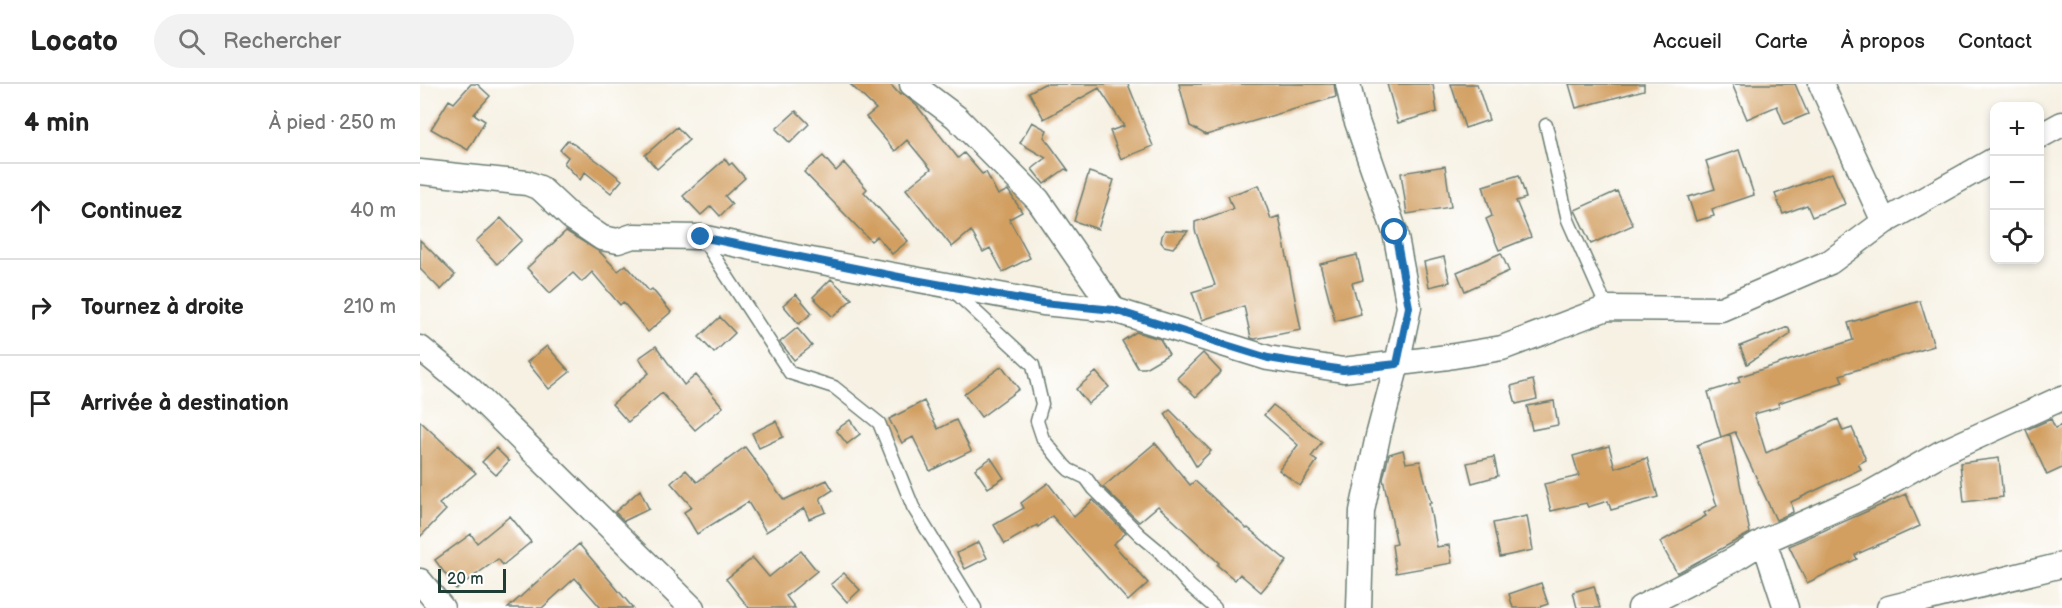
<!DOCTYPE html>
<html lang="fr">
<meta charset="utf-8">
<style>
body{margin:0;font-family:"Balsamiq Sans",sans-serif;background:#f2f2f2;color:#222}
.controls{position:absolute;right:18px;top:18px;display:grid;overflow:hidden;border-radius:12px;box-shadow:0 3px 9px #0003}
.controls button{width:54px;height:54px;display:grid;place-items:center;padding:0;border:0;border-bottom:2px solid #e0e0e0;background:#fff;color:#222;font:30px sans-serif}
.scale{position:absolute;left:18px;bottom:15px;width:68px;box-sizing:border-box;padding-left:6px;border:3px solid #1f3d34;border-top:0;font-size:16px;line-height:21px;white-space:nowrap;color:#1f3d34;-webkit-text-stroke:4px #fff;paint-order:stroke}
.stop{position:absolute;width:18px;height:18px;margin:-14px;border:4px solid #1f6fb2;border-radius:50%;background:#fff}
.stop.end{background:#1f6fb2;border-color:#fff;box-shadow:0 2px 6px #0008}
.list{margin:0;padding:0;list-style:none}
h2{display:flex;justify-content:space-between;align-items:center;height:78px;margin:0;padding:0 24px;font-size:26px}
h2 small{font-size:20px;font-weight:400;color:#767676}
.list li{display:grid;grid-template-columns:39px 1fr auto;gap:18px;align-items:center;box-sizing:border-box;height:96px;padding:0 24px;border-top:2px solid #e0e0e0}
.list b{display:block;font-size:22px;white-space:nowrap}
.list em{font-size:20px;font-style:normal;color:#767676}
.icon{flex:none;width:33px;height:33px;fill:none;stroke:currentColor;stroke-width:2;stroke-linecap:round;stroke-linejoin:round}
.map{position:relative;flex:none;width:1642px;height:524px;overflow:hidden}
header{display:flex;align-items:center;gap:36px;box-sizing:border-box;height:84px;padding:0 30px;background:#fff;border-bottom:2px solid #e0e0e0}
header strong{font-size:28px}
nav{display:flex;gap:33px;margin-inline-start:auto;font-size:21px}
.search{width:420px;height:54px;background:#f2f2f2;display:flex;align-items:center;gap:15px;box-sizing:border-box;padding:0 21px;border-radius:33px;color:#767676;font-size:22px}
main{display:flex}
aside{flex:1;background:#fff}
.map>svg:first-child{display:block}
.building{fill:#d29f60}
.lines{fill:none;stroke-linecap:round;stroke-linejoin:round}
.service-casing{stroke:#6a7c71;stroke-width:15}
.minor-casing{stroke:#6a7c71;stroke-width:27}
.service{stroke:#fff;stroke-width:12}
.minor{stroke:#fff;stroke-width:24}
.route{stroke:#1f6fb2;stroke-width:8}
</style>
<header>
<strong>Locato</strong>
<div class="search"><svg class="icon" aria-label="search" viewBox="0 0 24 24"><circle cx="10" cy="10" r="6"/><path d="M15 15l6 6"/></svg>Rechercher</div>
<nav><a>Accueil</a><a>Carte</a><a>À propos</a><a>Contact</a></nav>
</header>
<main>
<aside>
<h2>4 min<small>À pied · 250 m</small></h2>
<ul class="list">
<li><svg class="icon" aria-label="ahead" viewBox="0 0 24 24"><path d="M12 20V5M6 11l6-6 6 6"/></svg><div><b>Continuez</b></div><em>40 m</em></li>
<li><svg class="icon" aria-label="right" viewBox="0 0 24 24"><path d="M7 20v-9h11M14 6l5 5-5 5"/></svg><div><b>Tournez à droite</b></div><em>210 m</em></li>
<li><svg class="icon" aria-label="arrive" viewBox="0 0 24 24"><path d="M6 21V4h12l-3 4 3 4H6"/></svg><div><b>Arrivée à destination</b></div></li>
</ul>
</aside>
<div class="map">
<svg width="1642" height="524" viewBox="0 0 1642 524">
<rect width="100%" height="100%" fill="#fff"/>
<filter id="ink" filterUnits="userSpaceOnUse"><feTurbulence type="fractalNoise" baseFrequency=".0167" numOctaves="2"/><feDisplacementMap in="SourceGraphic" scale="12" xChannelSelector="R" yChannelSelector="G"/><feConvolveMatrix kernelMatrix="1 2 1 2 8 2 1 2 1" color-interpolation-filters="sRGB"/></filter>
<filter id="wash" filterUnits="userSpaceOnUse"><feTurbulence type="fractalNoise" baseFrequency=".008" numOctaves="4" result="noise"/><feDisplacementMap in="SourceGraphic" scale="24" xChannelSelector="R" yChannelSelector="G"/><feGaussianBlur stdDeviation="1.35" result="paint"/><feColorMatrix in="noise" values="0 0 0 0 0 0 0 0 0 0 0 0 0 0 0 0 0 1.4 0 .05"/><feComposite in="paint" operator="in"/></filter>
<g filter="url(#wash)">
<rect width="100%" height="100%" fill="#f6f1e3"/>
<g id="blocks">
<path class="building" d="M 51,0 L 57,0 L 70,12 L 54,30 L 65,37 L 48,66 L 11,45 L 29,16 L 34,19 Z
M 430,0 L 470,0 L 480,11 L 482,9 L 497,22 L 538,74 L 544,69 L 562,90 L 566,88 L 578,111 L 588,106 L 602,128 L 589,135 L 610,174 L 583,188 L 570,164 L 563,168 L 551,147 L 532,163 L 486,105 L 511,85 L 487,56 L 475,67 L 446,33 L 456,25 Z
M 624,0 L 708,0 L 733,62 L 701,75 L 690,47 L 704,42 L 679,4 L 624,35 L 609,8 Z
M 759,0 L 914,0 L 916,13 L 786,51 L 770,42 Z
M 967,0 L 1013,0 L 1017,28 L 978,39 Z
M 1031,0 L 1057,0 L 1069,36 L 1045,44 Z
M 1149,0 L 1224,0 L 1224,6 L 1156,24 Z
M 1312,0 L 1375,0 L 1388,30 L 1364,40 L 1357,22 L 1327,35 Z
M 376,27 L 389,40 L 370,59 L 356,45 Z
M 612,38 L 627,46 L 624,53 L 649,87 L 645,85 L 624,100 L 612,85 L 626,74 L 600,59 Z
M 257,43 L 269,56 L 237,85 L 225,71 Z
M 148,56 L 183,81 L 202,96 L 191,109 L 165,88 L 160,96 L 144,79 L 148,73 L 140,66 Z
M 1319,66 L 1334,111 L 1292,125 L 1294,132 L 1276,137 L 1268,113 L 1295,105 L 1286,77 Z
M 403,72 L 416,87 L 424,79 L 447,105 L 444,108 L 488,157 L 472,170 L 457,152 L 451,157 L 384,88 Z
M 305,75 L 309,81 L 312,79 L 325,94 L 305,112 L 312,120 L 300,132 L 291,122 L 281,131 L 263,112 Z
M 1025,82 L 1031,123 L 987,130 L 981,89 Z
M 669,88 L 694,96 L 678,145 L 654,137 Z
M 1412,89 L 1425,120 L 1392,133 L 1387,121 L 1363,130 L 1355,110 Z
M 1099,91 L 1106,114 L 1096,117 L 1111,153 L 1079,166 L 1066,135 L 1072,132 L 1063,102 Z
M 839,101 L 851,135 L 859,132 L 881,246 L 835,255 L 831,254 L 824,222 L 782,236 L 772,208 L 795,201 L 775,146 L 775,138 L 813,125 L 808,112 Z
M 1197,107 L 1213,141 L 1171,160 L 1155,126 Z
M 81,134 L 102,156 L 77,180 L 56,157 Z
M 745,146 L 768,147 L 753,164 L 744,162 L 741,158 L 742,152 Z
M 146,147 L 180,168 L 198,187 L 206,181 L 229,207 L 232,205 L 251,228 L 228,248 L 203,218 L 200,221 L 172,188 L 162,198 L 153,189 L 130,209 L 107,184 Z
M 0,156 L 35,191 L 21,206 L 0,185 Z
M 1081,169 L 1089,187 L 1045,207 L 1037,188 Z
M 937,171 L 943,196 L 932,199 L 941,230 L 915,237 L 900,180 Z
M 1024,173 L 1030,198 L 1009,203 L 1004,178 Z
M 411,195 L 432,215 L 413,233 L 393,213 Z
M 376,210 L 392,229 L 379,240 L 363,221 Z
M 1500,217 L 1514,262 L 1420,291 L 1423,298 L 1358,319 L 1359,323 L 1334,330 L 1346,369 L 1418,335 L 1423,347 L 1432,344 L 1446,376 L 1438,380 L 1441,385 L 1371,418 L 1373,428 L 1356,436 L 1315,348 L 1301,353 L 1288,308 L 1320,298 L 1318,293 L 1433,256 L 1428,239 Z
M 300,233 L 315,249 L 294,269 L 279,253 Z
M 1368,243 L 1371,250 L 1327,280 L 1320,262 Z
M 377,244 L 392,262 L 374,276 L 360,258 Z
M 716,248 L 740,255 L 749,270 L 725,284 L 718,284 L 702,257 Z
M 127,262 L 150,288 L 129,305 L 107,278 Z
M 236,262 L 264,301 L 276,291 L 303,323 L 275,346 L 242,309 L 208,338 L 192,320 L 229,289 L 219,274 Z
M 783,269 L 801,288 L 776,313 L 757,294 Z
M 582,282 L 599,305 L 561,333 L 544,310 Z
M 676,288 L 689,303 L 668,320 L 656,305 Z
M 1113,296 L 1117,315 L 1096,320 L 1091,302 Z
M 504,317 L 518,345 L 536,336 L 551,367 L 510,387 L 493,353 L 482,359 L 469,335 Z
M 1134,317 L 1138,341 L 1112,346 L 1107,322 Z
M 853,321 L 902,358 L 891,373 L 897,377 L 880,402 L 859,386 L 878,361 L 844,331 Z
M 750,326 L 791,367 L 776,382 L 745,330 Z
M 1631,335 L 1635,344 L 1642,341 L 1642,384 L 1627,391 L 1606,346 Z
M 430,336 L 440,350 L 427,360 L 416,346 Z
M 0,337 L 56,389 L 19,420 L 26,426 L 0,453 Z
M 356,337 L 363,353 L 339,364 L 332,349 Z
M 1310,350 L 1330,449 L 1257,489 L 1240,458 L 1286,432 L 1284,429 L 1297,422 L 1277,361 Z
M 735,359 L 770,401 L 775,397 L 827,445 L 828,444 L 867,477 L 841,508 L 820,490 L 815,496 L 797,481 L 799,479 L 738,422 L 719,438 L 683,403 Z
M 1189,362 L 1195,384 L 1227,374 L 1238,413 L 1191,426 L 1188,417 L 1168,423 L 1166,419 L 1131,427 L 1124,400 L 1159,392 L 1153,372 Z
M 325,363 L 364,416 L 407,396 L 413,406 L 400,414 L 406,428 L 389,435 L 384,424 L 346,448 L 328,418 L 277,450 L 264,428 L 272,423 L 251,399 L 266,386 L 277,398 Z
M 76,364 L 89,377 L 76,391 L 62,378 Z
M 983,366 L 986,379 L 1000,377 L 1011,419 L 1009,419 L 1017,463 L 1029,461 L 1032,479 L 976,489 L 972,461 L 977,460 L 963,395 L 969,370 Z
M 1074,373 L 1078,392 L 1052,399 L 1047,379 Z
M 571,374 L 584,394 L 568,404 L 555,385 Z
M 1579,374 L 1583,413 L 1544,418 L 1540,379 Z
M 628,399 L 654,433 L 673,416 L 706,449 L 693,460 L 728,499 L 708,517 L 632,432 L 618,443 L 617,441 L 585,460 L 574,441 L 604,424 L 601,419 Z
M 220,406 L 229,425 L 204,437 L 195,428 Z
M 1486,410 L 1500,442 L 1435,471 L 1437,475 L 1387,499 L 1369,462 Z
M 90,432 L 111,458 L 83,481 L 78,475 L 36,505 L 15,476 L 51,450 L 57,459 Z
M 1107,432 L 1113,466 L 1080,473 L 1073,439 Z
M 559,458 L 567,474 L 545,485 L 537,469 Z
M 159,460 L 213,524 L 181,524 L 155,494 L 122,524 L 88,524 Z
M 381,467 L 397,487 L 366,512 L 375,524 L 329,524 L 306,495 L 333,474 L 349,493 Z
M 424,489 L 440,506 L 427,518 L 411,500 Z
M 1121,499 L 1128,520 L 1116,524 L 1093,524 L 1089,510 Z
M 1174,502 L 1180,524 L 1157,524 L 1153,508 Z"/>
</g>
</g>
<g filter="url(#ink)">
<use href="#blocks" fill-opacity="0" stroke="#6a7c71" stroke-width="1.5"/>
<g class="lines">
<g class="service-casing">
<path id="service" d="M 1126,41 L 1148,136 L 1187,224
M 282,154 L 370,289 L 414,303 L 459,339 L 493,423 L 555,524
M 533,209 L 538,211 L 613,281 L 622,320 L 617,337 L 623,355 L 644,381 L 649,386 L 666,394 L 674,405 L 720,451 L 738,466 L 769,501 L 795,524"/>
</g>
<g class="minor-casing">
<path id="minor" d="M 492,0 L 536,33 L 618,116 L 694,226
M 928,0 L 935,32 L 975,148 L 989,223 L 977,280 L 958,352 L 942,427 L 939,524
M 1401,0 L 1464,138
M 1620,52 L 1642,40
M 0,88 L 107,99 L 120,104 L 151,133 L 182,154 L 198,157 L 213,152 L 281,153 L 375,173 L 623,219 L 694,226 L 848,274 L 923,286 L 1028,273 L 1082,264 L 1187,224 L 1301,225 L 1410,178 L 1464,138 L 1574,76
M 0,264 L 49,304 L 272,524
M 1344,457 L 1366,524
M 0,497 L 22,524
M 1220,524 L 1313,476 L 1344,457 L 1447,411 L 1521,369 L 1642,314
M 1469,524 L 1642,481"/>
</g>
<use href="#service" class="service"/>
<use href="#minor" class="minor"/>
</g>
</g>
<g class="lines" filter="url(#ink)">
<path class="route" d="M 281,153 L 489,195 L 623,219 L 694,226 L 848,274 L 923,286 L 977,280 L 989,223 L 975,148"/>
</g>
</svg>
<div class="controls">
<button>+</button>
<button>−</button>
<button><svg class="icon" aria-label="locate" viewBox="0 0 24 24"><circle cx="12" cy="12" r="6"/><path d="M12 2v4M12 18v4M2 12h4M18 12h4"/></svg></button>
</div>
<div class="scale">20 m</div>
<div class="stop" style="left:975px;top:148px"></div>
<div class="stop end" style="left:281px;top:153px"></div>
</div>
</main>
